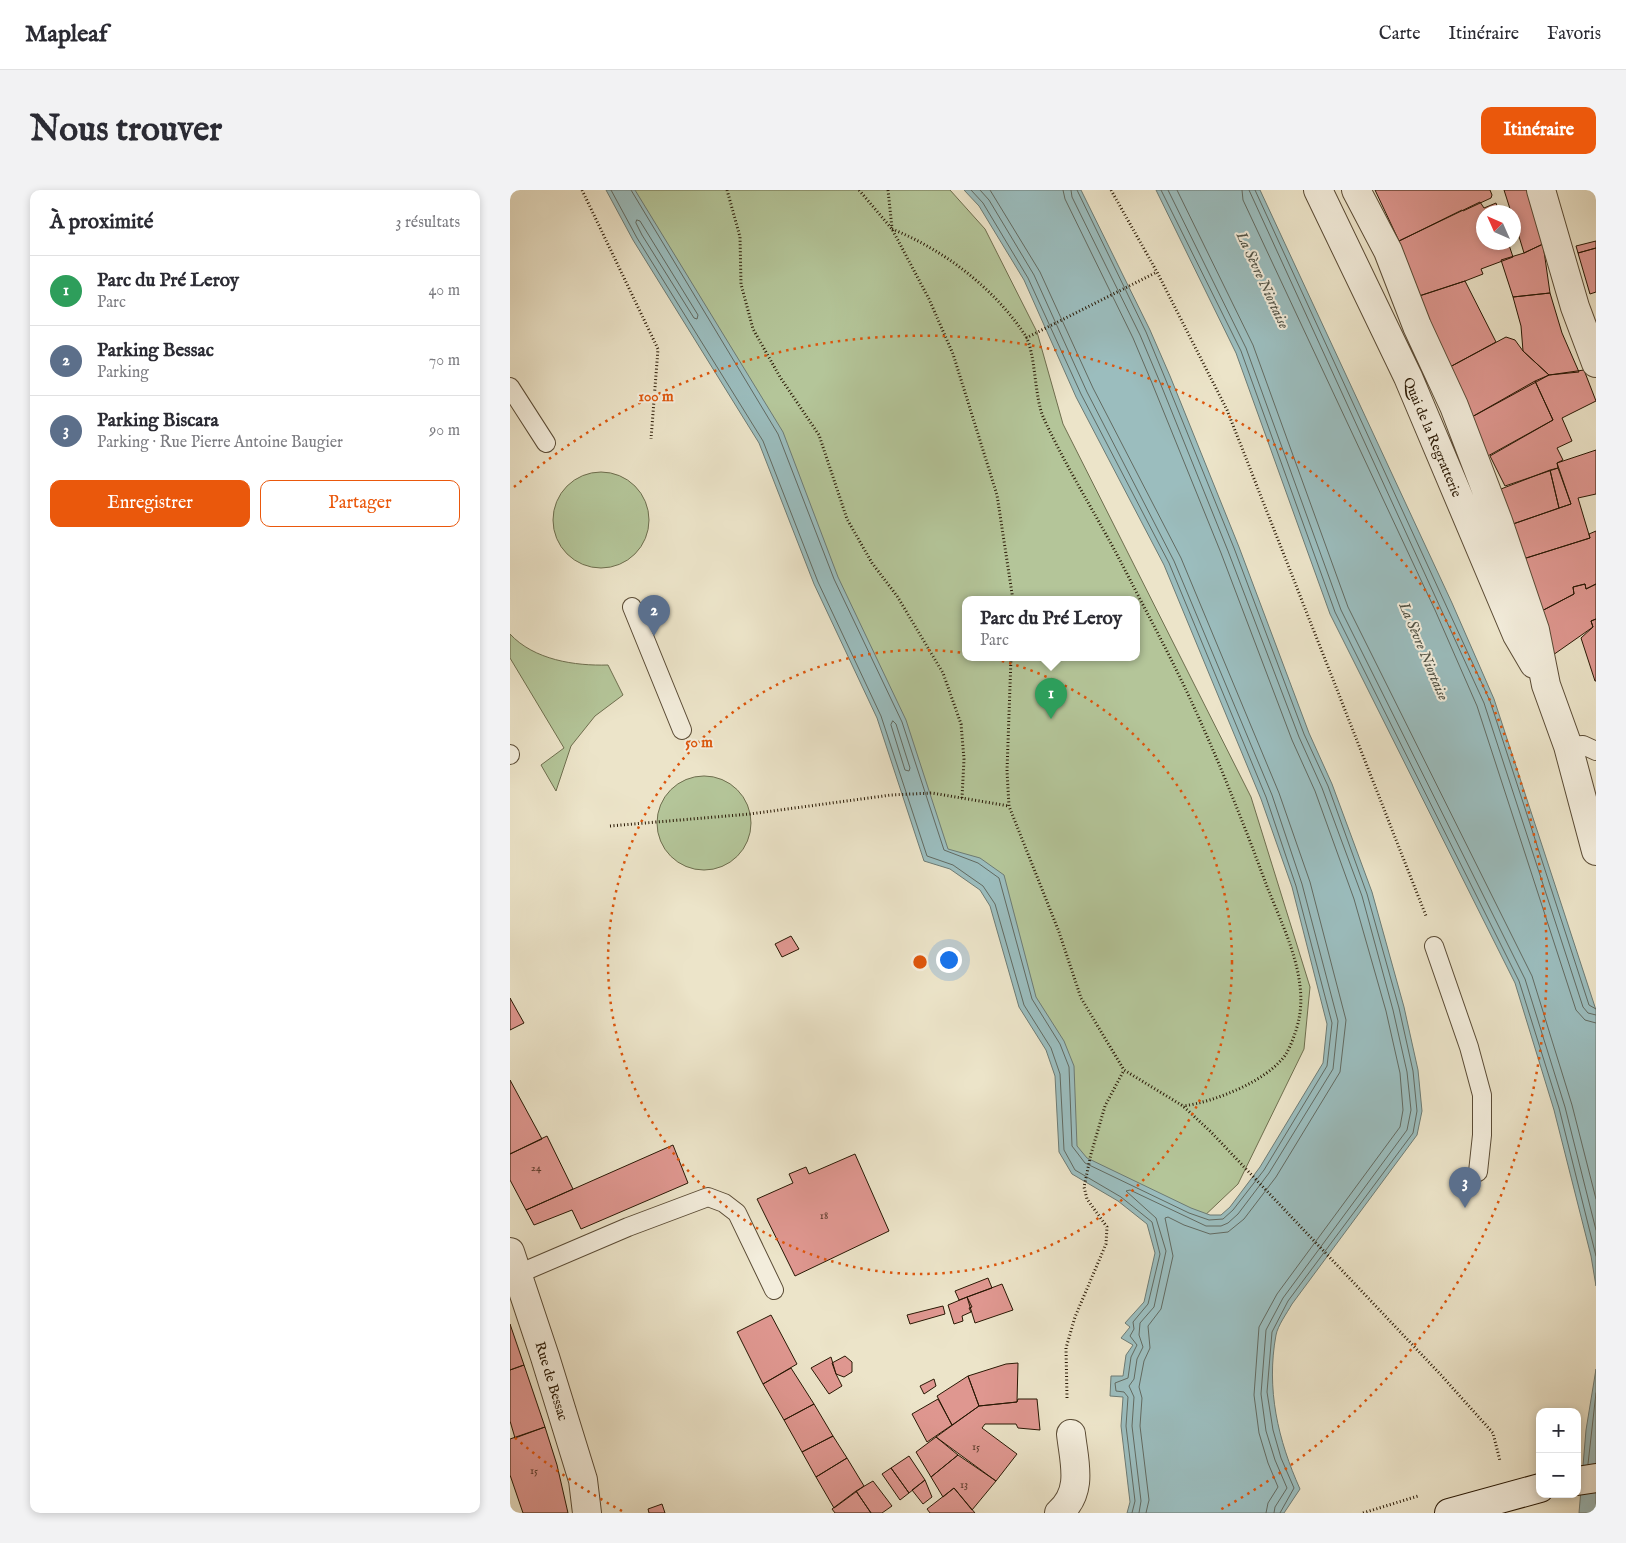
<!DOCTYPE html>
<html lang="fr">
<meta charset="utf-8">
<style>
body{margin:0;font-family:"IM FELL English",serif;background:#f2f2f3;color:#2b2b33}
.controls{position:absolute;right:15px;bottom:15px;display:grid;overflow:hidden;border-radius:10px;box-shadow:0 2px 8px #0003}
.controls button{width:45px;height:45px;display:grid;place-items:center;padding:0;border:0;border-bottom:1px solid #e1e1e2;background:#fff;color:#2b2b33;font:25px sans-serif}
.compass{position:absolute;left:966px;top:15px;width:45px;height:45px;border-radius:50%;background:#fff;box-shadow:0 2px 8px #0003;rotate:315deg}
.you{position:absolute;left:438px;top:769px;width:18px;height:18px;margin:-12px;border:4px solid #fff;border-radius:50%;background:#1a73e8;box-shadow:0 0 0 8px #1a73e833}
.badge{display:grid;place-items:center;width:32px;height:32px;border-radius:50%;background:#ea580c;color:#fff;font-size:16px;font-weight:700}
.pin{position:absolute;translate:-50% -41px;filter:drop-shadow(0 1px 2px #0008)}
.pin::after{content:'';position:absolute;top:26px;width:18px;height:15px;background:inherit;clip-path:polygon(0 0,100% 0,50% 100%)}
.popup{position:absolute;left:452px;top:406px;width:178px;height:65px;box-sizing:border-box;display:grid;place-content:center;border-radius:10px;background:#fff;filter:drop-shadow(0 1px 4px #0005);font-size:16px;white-space:nowrap;color:#7c7c81}
.popup b{font-size:19px;color:#2b2b33}
.popup::after{content:'';position:absolute;left:50%;top:100%;margin-left:-10px;border:10px solid transparent;border-top-color:#fff}
.list{margin:0;padding:0;list-style:none}
h2{display:flex;justify-content:space-between;align-items:center;height:65px;margin:0;padding:0 20px;font-size:21px}
h2 small{font-size:16px;font-weight:400;color:#7c7c81}
.list li{display:grid;grid-template-columns:32px 1fr auto;gap:15px;align-items:center;box-sizing:border-box;height:70px;padding:0 20px;border-top:1px solid #e1e1e2}
.list b{display:block;font-size:19px;white-space:nowrap}
.list p{margin:0;font-size:16px;white-space:nowrap;color:#7c7c81}
.list em{font-size:16px;font-style:normal;color:#7c7c81}
.actions{display:flex;gap:10px;padding:15px 20px}
.actions a{flex:1;padding:11px 0;border:1px solid #ea580c;border-radius:10px;text-align:center;font-size:18px;color:#ea580c}
.actions .main{background:#ea580c;color:#fff}
.map{position:relative;flex:none;width:1086px;height:1323px;overflow:hidden;border-radius:10px}
header{display:flex;align-items:center;gap:30px;box-sizing:border-box;height:70px;padding:0 25px;background:#fff;border-bottom:1px solid #e1e1e2}
header strong{font-size:24px}
nav{display:flex;gap:28px;margin-inline-start:auto;font-size:18px}
.intro{display:flex;align-items:center;justify-content:space-between;box-sizing:border-box;height:120px;padding:0 30px}
h1{margin:0;font-size:35px}
.button{padding:12px 22px;border-radius:10px;background:#ea580c;color:#fff;font-size:18px;font-weight:700}
main{display:flex;gap:30px;padding:0 30px}
aside{flex:1;background:#fff;border-radius:10px;box-shadow:0 2px 8px #0003}
.map>svg:first-child{display:block}
.green{fill:#b4c599;stroke:#6e6e4e;fill-rule:evenodd}
.water{fill:#9bbdbe;stroke:#6d7b74}
.lines{fill:none;stroke-linecap:round;stroke-linejoin:round}
.shore{stroke:#626a61;stroke-width:1}
.building{fill:#df9790;stroke:#291804}
.lane-casing{stroke:#5a4b35;stroke-width:20}
.street-casing{stroke:#5a4b35;stroke-width:30}
.secondary-casing{stroke:#291804;stroke-width:30}
.path{stroke:#291804;stroke-width:3;stroke-dasharray:1 2.5;stroke-linecap:butt}
.lane{stroke:#f3eddc;stroke-width:18}
.street{stroke:#f3eddc;stroke-width:28}
.secondary{stroke:#f3eddc;stroke-width:28}
.ring{fill:none;stroke:#de560c;stroke-width:2.5;stroke-dasharray:2.5 5}
.labels{text-anchor:middle;stroke-width:4;stroke-linejoin:round;paint-order:stroke}
.number-label{font-size:11px;fill:#563827}
.street-label{font-size:14px;fill:#291804;stroke:#f3eddc}
.water-label{font-size:15px;font-style:italic;fill:#515245;stroke:#f3eddc}
.centre{fill:#de560c;stroke:#f3eddc;stroke-width:2.5}
.ring-label{font-size:15px;text-anchor:middle;font-weight:bold;fill:#de560c;stroke:#f3eddc;stroke-width:4;stroke-linejoin:round;paint-order:stroke}
</style>
<header>
<strong>Mapleaf</strong>
<nav><a>Carte</a><a>Itinéraire</a><a>Favoris</a></nav>
</header>
<div class="intro"><h1>Nous trouver</h1><a class="button">Itinéraire</a></div>
<main>
<aside>
<h2>À proximité<small>3 résultats</small></h2>
<ul class="list">
<li><span class="badge" style="background:#2e9e5b">1</span><div><b>Parc du Pré Leroy</b><p>Parc</p></div><em>40 m</em></li>
<li><span class="badge" style="background:#5c6f8a">2</span><div><b>Parking Bessac</b><p>Parking</p></div><em>70 m</em></li>
<li><span class="badge" style="background:#5c6f8a">3</span><div><b>Parking Biscara</b><p>Parking · Rue Pierre Antoine Baugier</p></div><em>90 m</em></li>
</ul>
<div class="actions"><a class="main">Enregistrer</a><a>Partager</a></div>
</aside>
<div class="map">
<svg width="1086" height="1323" viewBox="0 0 1086 1323">
<rect width="100%" height="100%" fill="#ece4c9"/>
<filter id="stains"><feTurbulence type="fractalNoise" baseFrequency=".004" numOctaves="4"/><feColorMatrix values="0 0 0 0 .2 0 0 0 0 .09 0 0 0 0 .02 0 0 0 .5 -.17"/></filter>
<radialGradient id="worn" r=".72"><stop offset=".6" stop-color="#630" stop-opacity="0"/><stop offset="1" stop-color="#630" stop-opacity=".3"/></radialGradient>
<path class="green" d="M 118,0 L 440,0 L 475,39 L 527,142 L 553,234 L 741,607 L 800,797 L 794,859 L 728,994 L 671,1048 L 566,974 L 557,900 L 523,828 L 487,686 L 429,661 L 325,387 ZM 456,410 L 626,410 L 626,468 L 456,468 Z
M43 330a48 48 0 1 1 96 0a48 48 0 1 1-96 0Z
M 0,444 C 24,470 65,476 98,475 L 113,505 L 85,526 L 61,556 L 46,601 L 31,575 L 54,558 L 0,468 Z
M147 633a47 47 0 1 1 94 0a47 47 0 1 1-94 0Z"/>
<path class="water" d="M 96,0 L 125,0 L 273,242 L 328,387 L 396,530 L 438,659 L 470,668 L 494,685 L 526,807 L 554,851 L 564,876 L 567,956 L 577,968 L 681,1018 L 700,1025 L 711,1025 L 720,1017 L 750,977 L 813,873 L 817,834 L 782,697 L 751,609 L 654,375 L 566,207 L 514,90 L 469,16 L 454,0 L 571,0 L 640,140 L 660,186 L 729,357 L 799,543 L 822,594 L 862,702 L 894,817 L 908,880 L 912,921 L 907,945 L 782,1114 C 777,1123 768,1135 766,1145 C 756,1199 768,1250 790,1299 L 774,1323 L 617,1323 L 620,1312 L 611,1236 L 613,1207 L 600,1206 L 601,1186 L 613,1186 L 616,1165 L 623,1155 L 611,1148 L 620,1137 L 615,1133 L 634,1112 L 645,1063 L 637,1034 L 608,1011 L 562,984 L 549,962 L 545,886 L 536,860 L 509,817 L 480,716 L 470,700 L 440,679 L 414,671 L 367,528 L 304,394 L 249,253 L 123,50 Z
M 646,0 L 750,0 L 942,413 L 984,509 L 1086,820 L 1086,1096 L 1081,1066 L 1044,920 L 1005,793 L 820,424 L 726,163 Z
M 1086,1179 L 1086,1323 L 1069,1323 L 1076,1240 Z"/>
<g class="lines">
<path class="shore" d="M 101,0 L 127,48 L 253,251 L 308,392 L 371,526 L 417,666 L 443,675 L 473,696 L 485,714 L 514,815 L 541,858 L 550,884 L 554,960 L 565,980 L 611,1007 L 642,1032 L 650,1064 L 638,1114 L 623,1132 L 624,1139 L 620,1146 L 627,1155 L 621,1167 L 618,1188 L 605,1193 L 606,1201 L 614,1202 L 618,1207 L 616,1236 L 625,1311 L 622,1323
M 121,0 L 268,244 L 324,389 L 392,532 L 434,660 L 468,673 L 489,688 L 522,809 L 550,854 L 559,877 L 562,956 L 575,973 L 679,1023 L 699,1030 L 713,1029 L 723,1020 L 754,980 L 817,876 L 822,833 L 786,696 L 756,607 L 659,373 L 571,204 L 518,88 L 473,13 L 461,0
M 470,0 L 479,10 L 524,85 L 577,202 L 664,371 L 762,605 L 792,694 L 828,831 L 823,879 L 759,983 L 728,1024 L 718,1033 L 711,1036 L 696,1036 L 620,1000 L 616,1001 L 646,1028 L 656,1061 L 644,1117 L 630,1133 L 629,1145 L 633,1157 L 627,1169 L 624,1189 L 619,1196 L 624,1207 L 622,1236 L 631,1311 L 629,1323
M 480,0 L 530,82 L 583,198 L 671,368 L 769,603 L 800,692 L 836,830 L 830,882 L 766,987 L 734,1029 L 718,1042 L 700,1044 L 674,1035 L 658,1027 L 655,1028 L 663,1066 L 651,1119 L 638,1136 L 640,1158 L 634,1171 L 629,1197 L 632,1208 L 630,1236 L 639,1310 L 636,1323
M 553,0 L 555,9 L 623,148 L 642,193 L 711,363 L 782,550 L 805,601 L 844,709 L 876,821 L 890,883 L 893,920 L 890,937 L 767,1104 L 749,1137 L 744,1205 L 749,1243 L 758,1273 L 768,1297 L 758,1313 L 756,1323
M 561,0 L 562,7 L 630,145 L 649,190 L 718,361 L 789,547 L 812,598 L 852,706 L 883,820 L 897,882 L 901,920 L 897,940 L 773,1108 L 756,1140 L 751,1204 L 756,1241 L 765,1270 L 777,1298 L 765,1317 L 764,1323
M 567,0 L 636,142 L 655,188 L 724,358 L 794,544 L 818,596 L 857,704 L 889,818 L 903,881 L 907,921 L 903,943 L 778,1111 L 762,1142 L 757,1202 L 763,1240 L 771,1268 L 784,1298 L 770,1323
M 651,0 L 731,161 L 825,422 L 1009,791 L 1049,918 L 1086,1066
M 658,0 L 736,158 L 831,420 L 1015,789 L 1055,917 L 1086,1040
M 667,0 L 743,155 L 838,417 L 1022,786 L 1062,915 L 1086,1009
M 732,0 L 733,10 L 925,420 L 967,516 L 1066,820 L 1075,830 L 1086,833
M 739,0 L 974,513 L 1073,817 L 1078,823 L 1086,825
M 745,0 L 980,511 L 1079,815 L 1086,819
M 127,30 L 130,31 L 188,125 L 187,129 L 184,128 L 132,45 L 126,33 Z
M 383,531 L 386,534 L 400,578 L 399,581 L 395,580 L 381,535 Z
M 1078,1274 L 1086,1203"/>
</g>
<path class="building" d="M 865,0 L 980,0 L 982,5 L 981,8 L 953,21 L 952,20 L 889,51 Z
M 994,0 L 1017,0 L 1033,54 L 1014,63 L 1004,30 L 1004,22 L 1001,22 Z
M 970,12 L 974,18 L 986,13 L 989,22 L 974,22 L 974,52 L 998,52 L 1003,67 L 971,79 L 973,84 L 955,91 L 903,108 L 889,51 Z
M 1086,51 L 1086,58 L 1068,63 L 1066,56 Z
M 1033,54 L 1040,103 L 1003,107 L 991,70 L 1014,63 Z
M 1086,58 L 1086,102 L 1080,104 L 1068,63 Z
M 955,91 L 986,152 L 938,178 L 903,108 Z
M 1040,103 L 1052,143 L 1069,182 L 1039,185 L 1013,161 L 1011,136 L 1003,107 Z
M 996,147 L 1005,150 L 1013,161 L 1039,185 L 960,228 L 936,179 Z
M 1074,180 L 1086,211 L 1052,228 L 1062,251 L 1047,258 L 1053,270 L 1047,273 L 1048,278 L 995,296 L 980,266 L 1043,230 L 1025,191 L 1039,185 Z
M 1025,191 L 1043,230 L 976,267 L 960,228 Z
M 1086,260 L 1086,304 L 1068,308 L 1080,348 L 1013,369 L 1003,334 L 1061,314 L 1047,273 Z
M 1048,278 L 1061,314 L 1049,318 L 1040,280 Z
M 1040,280 L 1049,318 L 1000,335 L 991,299 Z
M 1086,341 L 1086,394 L 1076,399 L 1075,394 L 1063,397 L 1064,404 L 1024,425 L 1013,369 L 1080,348 L 1079,344 Z
M 1075,394 L 1076,399 L 1086,394 L 1086,429 L 1081,431 L 1083,437 L 1043,465 L 1024,425 L 1064,404 L 1063,397 Z
M 1086,429 L 1086,491 L 1085,491 L 1071,448 L 1083,437 L 1081,431 Z
M 281,746 L 289,759 L 272,767 L 265,754 Z
M 0,808 L 14,833 L 0,840 Z
M 0,890 L 32,949 L 0,964 Z
M 37,946 L 63,999 L 16,1020 L 0,990 L 0,964 Z
M 163,955 L 178,993 L 71,1039 L 62,1020 L 24,1035 L 16,1020 Z
M 345,964 L 379,1041 L 285,1086 L 247,1009 L 283,993 L 279,984 L 296,977 L 299,984 Z
M 478,1088 L 482,1098 L 449,1110 L 445,1101 Z
M 492,1094 L 503,1120 L 465,1133 L 457,1107 Z
M 457,1107 L 462,1117 L 459,1118 L 461,1122 L 452,1126 L 453,1131 L 444,1134 L 438,1115 Z
M 433,1116 L 435,1124 L 400,1134 L 397,1125 Z
M 261,1125 L 287,1174 L 253,1194 L 227,1142 Z
M 0,1134 L 14,1175 L 0,1180 Z
M 335,1166 L 342,1172 L 342,1182 L 334,1187 L 326,1184 L 322,1173 Z
M 321,1167 L 326,1184 L 332,1196 L 319,1204 L 301,1178 Z
M 508,1173 L 507,1212 L 469,1216 L 458,1186 L 496,1174 Z
M 14,1175 L 35,1237 L 5,1248 L 0,1231 L 0,1180 Z
M 281,1178 L 304,1214 L 274,1230 L 253,1194 Z
M 458,1186 L 469,1216 L 442,1235 L 427,1206 Z
M 424,1189 L 426,1196 L 414,1204 L 410,1196 Z
M 428,1209 L 442,1235 L 417,1252 L 402,1224 Z
M 508,1209 L 527,1209 L 530,1240 L 508,1238 L 506,1234 L 475,1234 L 472,1238 L 507,1264 L 486,1291 L 426,1247 L 469,1216 L 507,1212 Z
M 304,1214 L 323,1246 L 292,1262 L 274,1230 Z
M 35,1237 L 47,1275 L 58,1323 L 13,1323 L 0,1285 L 0,1249 Z
M 323,1246 L 337,1268 L 306,1287 L 292,1262 Z
M 426,1247 L 448,1265 L 421,1287 L 406,1262 Z
M 448,1265 L 486,1291 L 462,1320 L 444,1298 L 433,1307 L 421,1287 Z
M 399,1266 L 415,1290 L 399,1303 L 381,1278 Z
M 337,1268 L 354,1296 L 324,1318 L 306,1287 Z
M 381,1278 L 399,1303 L 390,1310 L 372,1284 Z
M 415,1290 L 422,1307 L 413,1314 L 402,1300 Z
M 363,1291 L 382,1316 L 372,1323 L 361,1323 L 346,1301 Z
M 444,1298 L 465,1323 L 420,1323 L 417,1319 Z
M 346,1301 L 361,1323 L 325,1323 L 322,1319 Z
M 152,1314 L 155,1323 L 139,1323 L 138,1319 Z"/>
<g class="lines">
<g class="lane-casing">
<path id="lane" d="M 0,197 L 36,253
M 122,417 L 172,540
M 1058,556 L 1073,555 L 1086,561
M 0,565 L 0,564
M 924,756 L 959,857 L 972,905 L 972,945 L 968,982
M 8,1084 L 118,1037 L 198,1007 L 214,1013 L 227,1023 L 264,1100"/>
</g>
<g class="street-casing">
<path id="street" d="M 808,0 L 898,187 L 1007,445 L 1024,474
M 846,0 L 878,61 L 907,136 L 944,216 L 988,331 L 1025,440 L 1036,495 L 1058,556 L 1086,661
M 1031,0 L 1065,117 L 1086,173
M 0,1062 L 35,1167 L 73,1290 L 77,1323
M 549,1323 C 574,1301 564,1272 561,1244"/>
</g>
<g class="secondary-casing">
<path id="secondary" d="M 1067,1291 L 1086,1288
M 939,1323 L 1030,1298"/>
</g>
<path class="path" d="M 72,0 L 148,159 L 141,249
M 217,0 L 230,47 L 231,94 L 243,139 L 270,187 L 309,245 L 337,329 L 362,373 L 387,406 L 433,483 L 451,534 L 454,569 L 452,608
M 349,0 L 382,39 L 419,109 L 443,164 L 487,305 L 503,410
M 378,0 L 382,38
M 601,0 L 647,82 L 717,220 L 916,726
M 382,39 C 434,60 484,98 515,145 C 526,162 524,208 534,229 C 558,281 589,329 615,380 C 638,425 662,469 683,515 C 710,574 734,634 756,694 C 772,735 798,784 789,829 C 787,839 781,856 776,864 C 758,891 704,912 673,916
M 516,148 L 647,82
M 501,468 L 497,581 L 499,616 L 549,742 L 571,808 L 614,880 L 673,916 L 701,942 L 931,1185 L 983,1243 L 990,1271
M 100,636 L 240,624 L 381,605 L 422,603 L 499,616
M 557,1208 L 556,1158 L 565,1127 L 596,1054 L 597,1037 L 577,1009 L 574,997 L 581,964 L 595,916 L 614,880
M 853,1323 L 908,1306"/>
<use href="#lane" class="lane"/>
<use href="#street" class="street"/>
<use href="#secondary" class="secondary"/>
</g>
<g class="ring">
<circle cx="410" cy="772" r="312"/>
<path d="M112 1321A625 625 0 0 1 4 1247M4 297A625 625 0 1 1 708 1321"/>
</g>
<g class="labels">
<g class="number-label">
<text x="26" y="981">24</text>
<text x="314" y="1029">18</text>
<text x="466" y="1260">15</text>
<text x="24" y="1284">15</text>
<text x="454" y="1298">13</text>
</g>
<g class="street-label">
<text transform="translate(923 247) rotate(67)" y="5">Quai de la Regratterie</text>
<text transform="translate(42 1191) rotate(73)" y="5">Rue de Bessac</text>
</g>
<g class="water-label">
<text transform="translate(753 90) rotate(65)" y="5">La Sèvre Niortaise</text>
<text transform="translate(914 461) rotate(67)" y="5">La Sèvre Niortaise</text>
</g>
</g>
<circle cx="410" cy="772" r="8" class="centre"/>
<g class="ring-label">
<text x="146" y="211">100 m</text>
<text x="189" y="557">50 m</text>
</g>
<rect width="100%" height="100%" filter="url(#stains)"/>
<rect width="100%" height="100%" fill="url(#worn)"/>
</svg>
<div class="controls">
<button>+</button>
<button>−</button>
</div>
<svg class="compass" viewBox="-18 -18 36 36"><path d="M0-13l5 13h-10z" fill="#e53935"/><path d="M0 13l5-13h-10z" fill="#7c7c81"/></svg>
<div class="you"></div>
<div class="pin badge" style="left:541px;top:529px;background:#2e9e5b">1</div>
<div class="popup"><b>Parc du Pré Leroy</b>Parc</div>
<div class="pin badge" style="left:144px;top:446px;background:#5c6f8a">2</div>
<div class="pin badge" style="left:955px;top:1018px;background:#5c6f8a">3</div>
</div>
</main>
